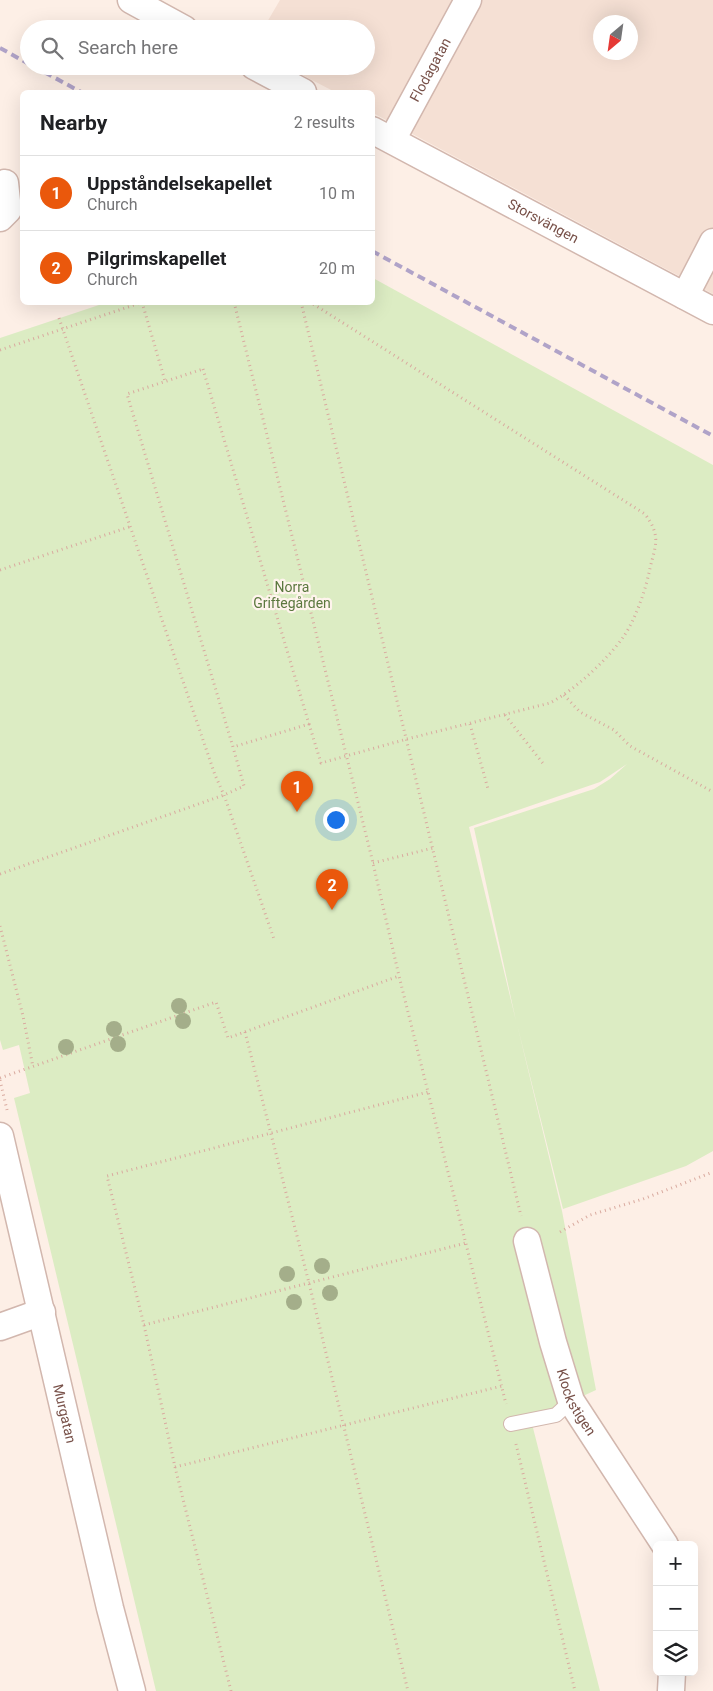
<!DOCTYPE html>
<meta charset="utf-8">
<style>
body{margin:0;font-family:Roboto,sans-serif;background:#f2f2f2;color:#202124}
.controls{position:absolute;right:15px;bottom:15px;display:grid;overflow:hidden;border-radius:8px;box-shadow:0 5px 20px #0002}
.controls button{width:45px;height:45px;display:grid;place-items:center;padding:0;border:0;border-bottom:1px solid #e0e0e0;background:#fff;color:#202124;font:25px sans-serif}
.compass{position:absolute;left:593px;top:15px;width:45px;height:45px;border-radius:50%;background:#fff;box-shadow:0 5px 20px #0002;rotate:209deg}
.you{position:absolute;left:335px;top:819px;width:18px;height:18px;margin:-12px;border:4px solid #fff;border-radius:50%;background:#1a73e8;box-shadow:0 0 0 8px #1a73e833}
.badge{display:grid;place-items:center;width:32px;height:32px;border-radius:50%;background:#ea580c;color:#fff;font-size:16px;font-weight:700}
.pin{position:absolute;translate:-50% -41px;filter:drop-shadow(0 1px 2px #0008)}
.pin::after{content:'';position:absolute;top:26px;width:18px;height:15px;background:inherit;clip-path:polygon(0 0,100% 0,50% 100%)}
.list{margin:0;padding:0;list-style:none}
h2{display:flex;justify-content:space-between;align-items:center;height:65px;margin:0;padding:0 20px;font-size:21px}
h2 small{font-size:16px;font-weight:400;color:#757577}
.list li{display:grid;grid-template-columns:32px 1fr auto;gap:15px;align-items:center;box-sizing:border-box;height:75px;padding:0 20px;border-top:1px solid #e0e0e0}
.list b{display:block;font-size:19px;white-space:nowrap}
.list p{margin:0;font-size:16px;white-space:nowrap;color:#757577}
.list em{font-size:16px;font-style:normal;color:#757577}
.icon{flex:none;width:28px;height:28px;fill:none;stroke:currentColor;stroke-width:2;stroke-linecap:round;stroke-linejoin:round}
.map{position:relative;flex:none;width:713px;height:1691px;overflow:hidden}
.search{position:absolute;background:#fff;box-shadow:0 5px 20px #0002;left:20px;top:20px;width:355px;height:55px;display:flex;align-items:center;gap:12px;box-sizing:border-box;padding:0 18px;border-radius:28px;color:#757577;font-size:19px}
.panel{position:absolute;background:#fff;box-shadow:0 5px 20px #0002;left:20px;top:90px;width:355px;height:215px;border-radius:8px}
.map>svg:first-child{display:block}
.residential{fill:#f5e0d4;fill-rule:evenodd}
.green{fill:#dcecc3;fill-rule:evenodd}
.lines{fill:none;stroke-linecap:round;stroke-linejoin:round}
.lane-casing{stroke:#d2b7ae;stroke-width:16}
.street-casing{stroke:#d2b7ae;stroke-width:29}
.path{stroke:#d9aa9f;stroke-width:3;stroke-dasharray:1 4;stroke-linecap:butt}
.lane{stroke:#fff;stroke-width:14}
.street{stroke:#fff;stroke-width:26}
.rail{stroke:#b0a3c8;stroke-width:4;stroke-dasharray:8 5;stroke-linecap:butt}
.tree{fill:#a4ae8a}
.labels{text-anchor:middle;stroke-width:4.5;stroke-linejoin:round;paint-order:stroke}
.street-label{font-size:14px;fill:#785149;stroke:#fff4ed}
.park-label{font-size:14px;fill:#5b783e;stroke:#fff4ed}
</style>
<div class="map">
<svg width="713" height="1691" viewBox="0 0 713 1691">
<rect width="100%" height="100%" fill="#fdefe6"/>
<path class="residential" d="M 280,0 L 713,0 L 713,294 L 373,113 L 372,92 L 335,92 L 285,66 L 366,66 L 366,29 L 263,29 ZM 600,22 L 630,22 L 630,52 L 600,52 Z"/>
<path class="green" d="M 373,278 L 713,465 L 713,1151 L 686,1166 L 563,1209 L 517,1024 L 562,1211 L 596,1390 L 531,1420 L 600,1691 L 156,1691 L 14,1098 L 30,1093 L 19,1045 L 3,1050 L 0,1040 L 0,338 L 105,303 L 372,302 ZM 627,764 L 610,779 L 594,789 L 474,828 L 516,1021 L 469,827 L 600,782 Z"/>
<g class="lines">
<g class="lane-casing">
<path id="lane" d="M 511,1424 L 556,1415 L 571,1401"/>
</g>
<g class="street-casing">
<g id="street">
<path d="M 131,0 L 184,29"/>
<path d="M 254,66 L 303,92"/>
<path id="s1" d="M 372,130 L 713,311"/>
<path id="s2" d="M 392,140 L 468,0"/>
<path d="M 0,218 L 8,210 L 5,183"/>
<path d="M 685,296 L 713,242"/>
<path id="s3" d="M 0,1136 L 110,1608 L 132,1691"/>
<path id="s4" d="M 527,1241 L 553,1342 L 571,1401 L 665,1545"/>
<path d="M 0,1327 L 42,1312"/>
<path d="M 671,1691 L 672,1672"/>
</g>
</g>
<path class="path" d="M 142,302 L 165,381
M 234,302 L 373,863 L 399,976 L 506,1404
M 301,302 L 521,1216
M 59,318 L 215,775 L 224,795 L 274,939
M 0,350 L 143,302
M 203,369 L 309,724 L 233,747 L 127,394 Z
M 0,570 L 129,527
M 564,695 L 580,712 L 614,730 L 630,746 L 713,792
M 505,715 L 545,766
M 309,724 L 321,763 L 407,739 L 550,703 C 576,689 607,660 624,636 C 636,618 646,589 650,568 C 656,544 661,536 645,514 L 310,302
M 470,724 L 488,789
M 373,863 L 433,848
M 0,874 L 224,795 L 244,786 L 233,747
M 0,926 L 23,1016 L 33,1067
M 245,1032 L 309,1283 L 408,1691
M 0,1078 L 216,1002 L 228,1038 L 399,976
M 0,1080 L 7,1110
M 560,1232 L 590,1215 L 643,1199 L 713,1172
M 144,1325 L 466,1243
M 516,1444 L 575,1691
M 175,1467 L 502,1386
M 231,1691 L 175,1467 L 144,1325 L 107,1176 L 428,1092"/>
<use href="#lane" class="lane"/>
<use href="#street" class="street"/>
<path class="rail" d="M 0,48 L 29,64
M 33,66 L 81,92
M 372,251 L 713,436"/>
</g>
<g class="tree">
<circle cx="179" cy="1006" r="8"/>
<circle cx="183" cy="1021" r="8"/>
<circle cx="114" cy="1029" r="8"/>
<circle cx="118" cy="1044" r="8"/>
<circle cx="66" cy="1047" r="8"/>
<circle cx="322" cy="1266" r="8"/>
<circle cx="287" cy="1274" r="8"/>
<circle cx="330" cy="1293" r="8"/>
<circle cx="294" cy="1302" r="8"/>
</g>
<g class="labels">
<g class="street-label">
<text dy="5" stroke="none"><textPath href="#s2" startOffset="80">Flodagatan</textPath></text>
<text dy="5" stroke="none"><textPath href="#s1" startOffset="194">Storsvängen</textPath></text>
<text dy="5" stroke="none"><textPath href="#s4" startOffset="169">Klockstigen</textPath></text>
<text dy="5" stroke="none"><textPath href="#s3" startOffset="285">Murgatan</textPath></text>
</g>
<g class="park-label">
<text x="292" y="592">Norra<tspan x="292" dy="16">Griftegården</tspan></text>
</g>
</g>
</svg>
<div class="controls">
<button>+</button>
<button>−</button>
<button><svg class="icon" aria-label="layers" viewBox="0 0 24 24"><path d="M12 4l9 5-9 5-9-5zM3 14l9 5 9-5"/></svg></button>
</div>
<svg class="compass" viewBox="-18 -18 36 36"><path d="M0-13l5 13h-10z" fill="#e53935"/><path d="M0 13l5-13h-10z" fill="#757577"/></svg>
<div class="you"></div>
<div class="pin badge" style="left:297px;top:812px">1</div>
<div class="pin badge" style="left:332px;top:910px">2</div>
<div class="search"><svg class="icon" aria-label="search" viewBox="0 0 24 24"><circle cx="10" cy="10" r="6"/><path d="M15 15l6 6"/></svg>Search here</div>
<section class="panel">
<h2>Nearby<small>2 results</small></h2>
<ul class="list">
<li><span class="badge">1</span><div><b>Uppståndelsekapellet</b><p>Church</p></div><em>10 m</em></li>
<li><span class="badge">2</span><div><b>Pilgrimskapellet</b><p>Church</p></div><em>20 m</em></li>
</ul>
</section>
</div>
